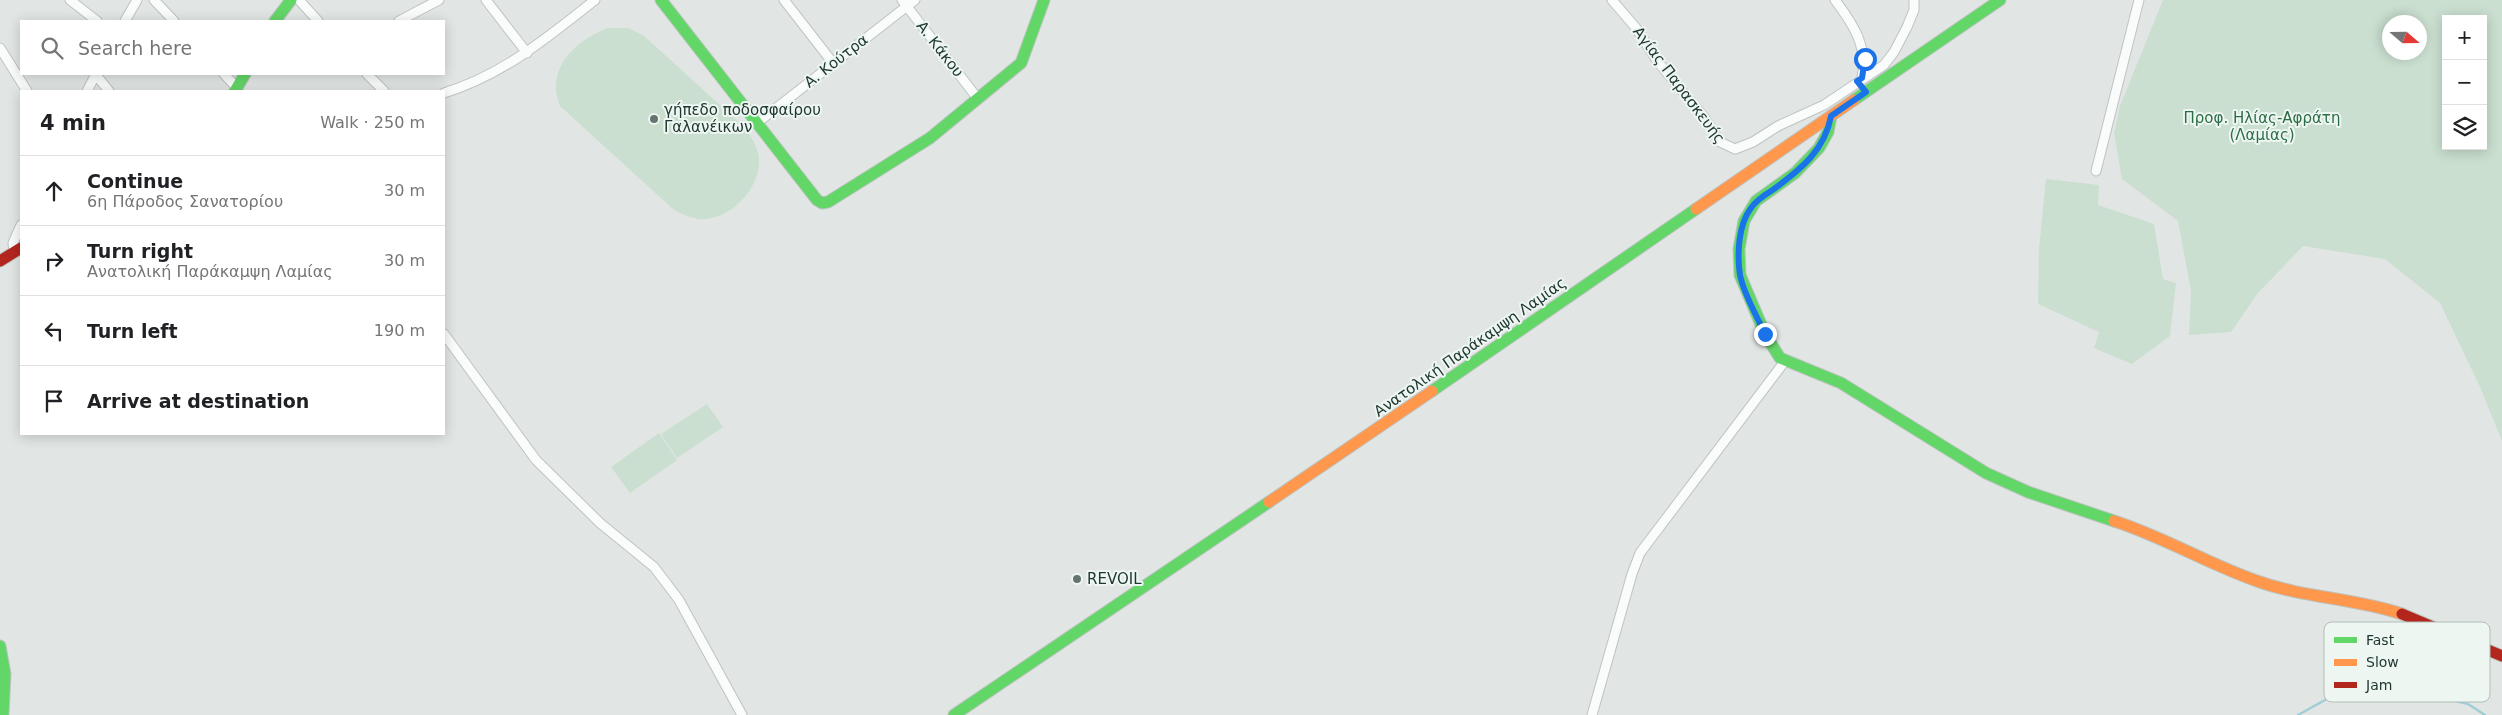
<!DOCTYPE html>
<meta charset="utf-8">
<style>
body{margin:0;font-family:"DejaVu Sans",sans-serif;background:#f6f6f6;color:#202124}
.controls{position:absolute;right:15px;top:15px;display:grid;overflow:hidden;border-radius:0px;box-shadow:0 2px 12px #0003}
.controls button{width:45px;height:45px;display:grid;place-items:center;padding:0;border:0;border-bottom:1px solid #e0e0e0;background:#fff;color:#202124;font:25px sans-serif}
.compass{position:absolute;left:2382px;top:15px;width:45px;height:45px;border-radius:50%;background:#fff;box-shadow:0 2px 12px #0003;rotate:110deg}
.stop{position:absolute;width:15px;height:15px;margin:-11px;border:4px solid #1a73e8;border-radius:50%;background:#fff}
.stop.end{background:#1a73e8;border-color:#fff;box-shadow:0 1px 5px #0008}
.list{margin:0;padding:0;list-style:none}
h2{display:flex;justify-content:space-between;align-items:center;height:65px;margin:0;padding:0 20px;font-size:21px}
h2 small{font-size:16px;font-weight:400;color:#757577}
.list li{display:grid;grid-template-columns:32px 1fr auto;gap:15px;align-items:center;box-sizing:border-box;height:70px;padding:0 20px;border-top:1px solid #e0e0e0}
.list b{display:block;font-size:19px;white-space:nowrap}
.list p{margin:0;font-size:16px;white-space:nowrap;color:#757577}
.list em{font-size:16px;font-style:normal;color:#757577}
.icon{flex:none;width:28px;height:28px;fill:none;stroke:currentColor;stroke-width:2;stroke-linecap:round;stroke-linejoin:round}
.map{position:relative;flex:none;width:2502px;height:715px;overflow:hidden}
.search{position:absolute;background:#fff;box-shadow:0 2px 12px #0003;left:20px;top:20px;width:425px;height:55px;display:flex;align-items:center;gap:12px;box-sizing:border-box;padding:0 18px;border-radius:0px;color:#757577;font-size:19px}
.panel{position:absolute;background:#fff;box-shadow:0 2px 12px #0003;left:20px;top:90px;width:425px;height:345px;border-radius:0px}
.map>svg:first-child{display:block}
.green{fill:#cadfd0;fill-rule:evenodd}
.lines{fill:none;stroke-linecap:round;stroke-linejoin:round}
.stream{stroke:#a1ced5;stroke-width:2.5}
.street-casing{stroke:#bec3c1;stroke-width:11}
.fast-casing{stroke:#bdc4c1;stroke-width:13}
.slow-casing{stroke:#bdc4c1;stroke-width:13}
.jam-casing{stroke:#bdc4c1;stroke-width:13}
.street{stroke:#fafbfb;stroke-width:9}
.fast{stroke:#63d668;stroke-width:11}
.slow{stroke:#ff974d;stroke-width:11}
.jam{stroke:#b3261e;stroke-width:11}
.route{stroke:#1a73e8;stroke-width:6}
.poi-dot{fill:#647570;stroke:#eef6f2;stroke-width:2}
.labels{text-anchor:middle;stroke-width:4;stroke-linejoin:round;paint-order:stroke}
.street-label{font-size:15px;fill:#203832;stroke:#eef6f2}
.poi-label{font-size:15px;fill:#203832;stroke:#eef6f2;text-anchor:start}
.park-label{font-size:15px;fill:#2b6e45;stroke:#eef6f2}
.key{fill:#eef6f2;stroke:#b0bdb8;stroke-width:1}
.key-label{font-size:14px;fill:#203832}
</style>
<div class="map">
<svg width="2502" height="715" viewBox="0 0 2502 715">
<rect width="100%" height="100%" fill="#e1e6e4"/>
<path class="green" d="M 2163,0 L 2502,0 L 2502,441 L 2480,387 L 2440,303 L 2385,259 L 2303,246 L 2258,293 L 2231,332 L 2189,335 L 2191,291 L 2178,221 L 2122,179 L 2114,133 L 2120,106 ZM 2446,19 L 2483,19 L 2483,146 L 2446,146 ZM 2420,22 L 2420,52 L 2390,52 L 2390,22 Z
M 608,28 L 628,28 L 643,35 L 743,126 C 749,134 756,143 758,153 C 765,182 735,217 706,219 C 694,220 684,215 674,210 L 560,106 C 545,69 575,40 608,28 Z
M 2046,179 L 2099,185 L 2098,205 L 2154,224 L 2163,279 L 2176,283 L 2170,336 L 2132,364 L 2094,348 L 2099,332 L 2038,304 L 2039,249 Z
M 707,404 L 723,427 L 677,458 L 661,434 Z
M 659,433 L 677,460 L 630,493 L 611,467 Z"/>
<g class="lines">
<path class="stream" d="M 2298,715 L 2341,691 L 2400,688 L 2468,704 L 2485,715"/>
<g class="street-casing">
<path id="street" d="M 70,0 L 97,21
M 154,0 L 174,21
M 299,0 L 318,21
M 486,0 L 527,53
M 784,0 L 833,63
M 902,0 L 978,99
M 1612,0 L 1636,28 L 1658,62 L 1704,117 L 1720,142 L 1735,149 L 1753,142 L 1778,126 L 1824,105 L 1884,65 L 1894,52 L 1907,27 L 1914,10 L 1914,0
M 1835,0 C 1854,25 1868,47 1862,78
M 125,21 L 137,0
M 399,21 L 439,0
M 0,48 L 27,91
M 224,74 L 237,88
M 367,74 L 384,91
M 96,75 L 109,91
M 87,91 L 96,74
M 444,93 C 503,75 548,37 595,0
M 757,123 L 915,0
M 2096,171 L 2139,0
M 14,252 L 13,243 L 21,225
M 444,334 L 536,460 L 600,523 L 654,567 L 679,600 L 742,715
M 1592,715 L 1632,574 L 1640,553 L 1785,361"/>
</g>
<g class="fast-casing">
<path id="fast" d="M 661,0 L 817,200 L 822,203 L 828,202 L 930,138 L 1021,63 L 1044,0
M 275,21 L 291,0
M 235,91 L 245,74
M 1854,100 L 2000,0
M 1831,116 L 1828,132 L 1819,148 L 1795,173 L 1756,201 L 1744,221 L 1739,249 L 1740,275 L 1765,334 L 1780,358 L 1841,383 L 1986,473 L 2028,492 L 2114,521
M 1432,391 L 1696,209
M 0,646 L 5,674 L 3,715
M 954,715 L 1269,502"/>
</g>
<g class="slow-casing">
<path id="slow" d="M 1696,209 L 1854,100
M 1269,502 L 1432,391
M 2114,521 C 2164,537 2208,564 2257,581 C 2304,598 2355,598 2402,614"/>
</g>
<g class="jam-casing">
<path id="jam" d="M 0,261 L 21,248
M 2402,614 L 2502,656"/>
</g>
<use href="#street" class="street"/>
<use href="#fast" class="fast"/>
<use href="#slow" class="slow"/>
<use href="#jam" class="jam"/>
</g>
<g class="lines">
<path class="route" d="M 1765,334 C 1757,316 1744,295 1740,275 C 1737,255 1738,225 1751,208 C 1756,200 1766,194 1774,189 C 1801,169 1825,150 1831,116 L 1866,92 L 1857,81 L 1862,78 L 1865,59"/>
</g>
<g class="poi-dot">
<circle cx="654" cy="119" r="5"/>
<circle cx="1077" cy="579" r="5"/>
</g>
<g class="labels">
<g class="street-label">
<text transform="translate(940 49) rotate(52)" y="5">Α. Κάκου</text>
<text transform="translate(836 61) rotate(-38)" y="5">Α. Κούτρα</text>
<text transform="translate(1679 85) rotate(53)" y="5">Αγίας Παρασκευής</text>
<text transform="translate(1470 347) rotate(-35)" y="5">Ανατολική Παράκαμψη Λαμίας</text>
</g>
<g class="poi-label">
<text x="664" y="115">γήπεδο ποδοσφαίρου<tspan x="664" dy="17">Γαλανέικων</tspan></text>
<text x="1087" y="584">REVOIL</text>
</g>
<g class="park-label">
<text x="2262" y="123">Προφ. Ηλίας-Αφράτη<tspan x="2262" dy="17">(Λαμίας)</tspan></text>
</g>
</g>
<rect x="2324" y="622" width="166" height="80" rx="8" class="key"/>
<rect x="2334" y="637" width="23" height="6" fill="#63d668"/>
<rect x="2334" y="659" width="23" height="7" fill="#ff974d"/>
<rect x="2334" y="682" width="23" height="6" fill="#b3261e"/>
<g class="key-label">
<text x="2366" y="645">Fast</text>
<text x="2366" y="667">Slow</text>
<text x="2366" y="690">Jam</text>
</g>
</svg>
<div class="controls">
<button>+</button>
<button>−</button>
<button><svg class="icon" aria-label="layers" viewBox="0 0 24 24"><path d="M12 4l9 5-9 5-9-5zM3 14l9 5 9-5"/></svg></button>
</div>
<svg class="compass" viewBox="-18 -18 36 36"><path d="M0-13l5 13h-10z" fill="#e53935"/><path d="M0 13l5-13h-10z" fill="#757577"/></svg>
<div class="stop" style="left:1865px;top:59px"></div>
<div class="stop end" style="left:1765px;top:334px"></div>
<div class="search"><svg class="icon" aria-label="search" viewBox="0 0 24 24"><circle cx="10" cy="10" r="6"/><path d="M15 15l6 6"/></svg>Search here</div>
<section class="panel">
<h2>4 min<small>Walk · 250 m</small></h2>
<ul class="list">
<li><svg class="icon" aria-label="ahead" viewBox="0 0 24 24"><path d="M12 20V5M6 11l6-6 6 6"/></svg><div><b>Continue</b><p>6η Πάροδος Σανατορίου</p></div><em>30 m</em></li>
<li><svg class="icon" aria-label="right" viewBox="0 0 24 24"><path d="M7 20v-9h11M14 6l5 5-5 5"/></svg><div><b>Turn right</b><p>Ανατολική Παράκαμψη Λαμίας</p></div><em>30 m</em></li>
<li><svg class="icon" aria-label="left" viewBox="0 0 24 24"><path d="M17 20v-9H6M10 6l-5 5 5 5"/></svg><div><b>Turn left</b></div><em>190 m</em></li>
<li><svg class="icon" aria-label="arrive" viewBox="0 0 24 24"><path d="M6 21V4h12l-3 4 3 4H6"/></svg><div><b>Arrive at destination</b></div></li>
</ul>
</section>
</div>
